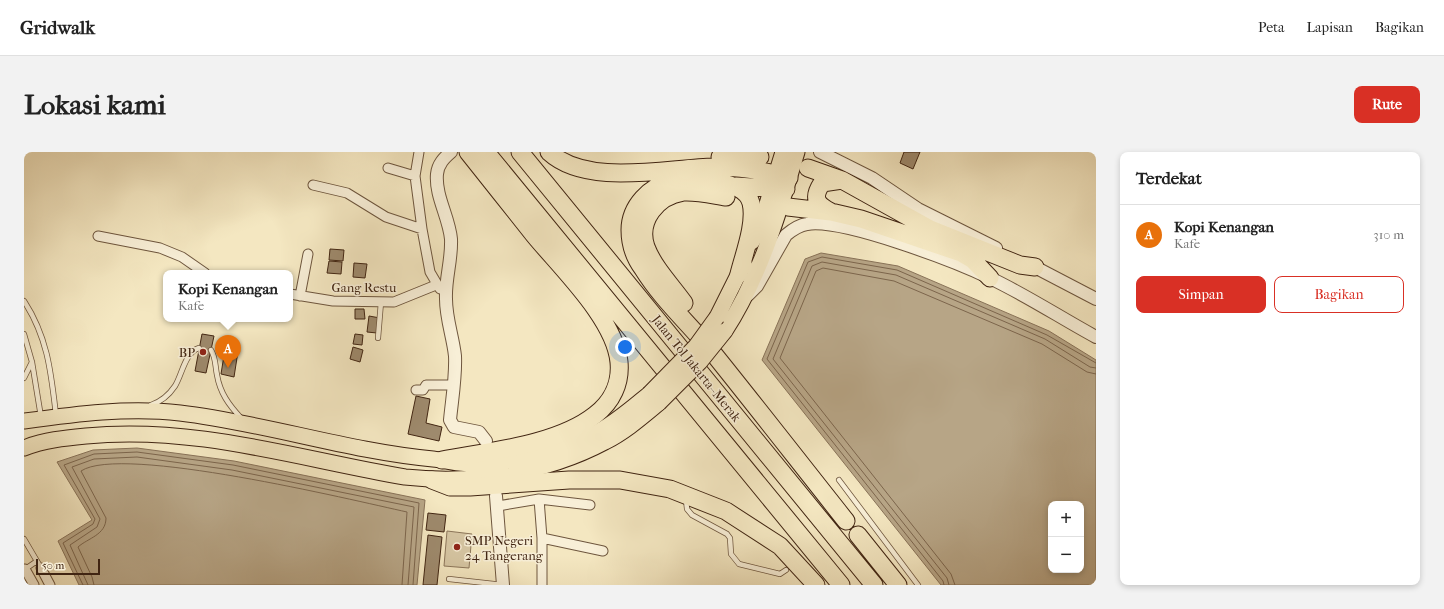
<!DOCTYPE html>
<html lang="id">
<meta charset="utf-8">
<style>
body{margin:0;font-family:"IM FELL French Canon",serif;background:#f2f2f2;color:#222}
.controls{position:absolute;right:12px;bottom:12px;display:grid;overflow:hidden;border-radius:8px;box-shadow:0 2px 6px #0003}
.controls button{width:36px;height:36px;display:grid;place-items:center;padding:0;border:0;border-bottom:1px solid #e0e0e0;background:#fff;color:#222;font:20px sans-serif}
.scale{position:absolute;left:12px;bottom:10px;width:64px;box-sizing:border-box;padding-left:4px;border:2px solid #412512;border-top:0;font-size:11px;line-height:14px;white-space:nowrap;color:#412512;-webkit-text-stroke:3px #f8efd7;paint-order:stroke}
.you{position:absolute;left:601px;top:195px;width:14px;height:14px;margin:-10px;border:3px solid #fff;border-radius:50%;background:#1a73e8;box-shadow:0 0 0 6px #1a73e833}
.badge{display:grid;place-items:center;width:26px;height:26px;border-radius:50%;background:#d93025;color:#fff;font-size:13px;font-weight:700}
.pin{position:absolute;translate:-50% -33px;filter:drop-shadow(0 1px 2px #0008)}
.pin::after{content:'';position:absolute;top:21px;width:14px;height:12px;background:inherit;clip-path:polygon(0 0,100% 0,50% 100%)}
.popup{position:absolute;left:139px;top:118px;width:130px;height:52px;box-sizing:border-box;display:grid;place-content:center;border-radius:8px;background:#fff;filter:drop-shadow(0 1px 3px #0005);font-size:13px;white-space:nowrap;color:#767676}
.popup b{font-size:15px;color:#222}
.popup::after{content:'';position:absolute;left:50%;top:100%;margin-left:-8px;border:8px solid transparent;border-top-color:#fff}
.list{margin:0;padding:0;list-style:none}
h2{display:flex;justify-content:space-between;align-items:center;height:52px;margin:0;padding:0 16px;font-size:17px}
h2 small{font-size:13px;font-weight:400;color:#767676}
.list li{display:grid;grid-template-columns:26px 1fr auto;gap:12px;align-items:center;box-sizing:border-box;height:60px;padding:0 16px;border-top:1px solid #e0e0e0}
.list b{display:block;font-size:15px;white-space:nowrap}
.list p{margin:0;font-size:13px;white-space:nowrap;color:#767676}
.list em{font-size:13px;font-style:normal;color:#767676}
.actions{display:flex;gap:8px;padding:12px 16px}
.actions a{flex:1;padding:9px 0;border:1px solid #d93025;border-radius:8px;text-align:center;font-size:14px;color:#d93025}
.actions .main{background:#d93025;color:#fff}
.map{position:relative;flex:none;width:1072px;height:433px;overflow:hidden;border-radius:8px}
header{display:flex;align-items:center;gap:24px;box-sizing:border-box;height:56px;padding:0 20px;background:#fff;border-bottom:1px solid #e0e0e0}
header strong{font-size:19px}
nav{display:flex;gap:22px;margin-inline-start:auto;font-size:14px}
.intro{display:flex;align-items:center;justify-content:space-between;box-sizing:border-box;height:96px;padding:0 24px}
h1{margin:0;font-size:28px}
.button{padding:10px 18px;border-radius:8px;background:#d93025;color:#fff;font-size:14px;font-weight:700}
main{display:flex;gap:24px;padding:0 24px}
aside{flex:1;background:#fff;border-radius:8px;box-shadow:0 2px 6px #0003}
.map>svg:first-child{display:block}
.green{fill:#d6c6a3;stroke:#8c765a}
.water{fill:#b7a586;stroke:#887258;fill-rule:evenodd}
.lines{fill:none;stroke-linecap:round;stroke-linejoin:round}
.shore{stroke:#7c654c;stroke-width:1}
.building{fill:#9e8a6d;stroke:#412512}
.service-casing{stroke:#6e563e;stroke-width:6}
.minor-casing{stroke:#6e563e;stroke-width:11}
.tertiary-casing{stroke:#6e563e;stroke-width:14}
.primary-casing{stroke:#412512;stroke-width:17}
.motorway-casing{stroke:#412512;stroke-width:19}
.service{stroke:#f8efd7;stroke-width:4.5}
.minor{stroke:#f8efd7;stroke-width:9}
.tertiary{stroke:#f8efd7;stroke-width:12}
.primary{stroke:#f4e7c1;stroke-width:15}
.motorway{stroke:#f4e7c1;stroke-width:17}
.primary-bridge-casing{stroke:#412512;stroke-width:17;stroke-linecap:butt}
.primary-bridge{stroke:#f4e7c1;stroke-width:15}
.poi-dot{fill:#8f2418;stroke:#f8efd7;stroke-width:1.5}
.labels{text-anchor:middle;stroke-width:3;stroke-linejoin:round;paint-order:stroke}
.street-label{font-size:13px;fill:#412512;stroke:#f8efd7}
.poi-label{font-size:13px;fill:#412512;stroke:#f8efd7;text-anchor:end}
</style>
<header>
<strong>Gridwalk</strong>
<nav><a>Peta</a><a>Lapisan</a><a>Bagikan</a></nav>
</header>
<div class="intro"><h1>Lokasi kami</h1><a class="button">Rute</a></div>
<main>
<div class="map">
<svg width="1072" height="433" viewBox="0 0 1072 433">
<rect width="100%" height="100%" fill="#f4e7c1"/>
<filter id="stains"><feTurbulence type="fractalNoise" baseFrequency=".005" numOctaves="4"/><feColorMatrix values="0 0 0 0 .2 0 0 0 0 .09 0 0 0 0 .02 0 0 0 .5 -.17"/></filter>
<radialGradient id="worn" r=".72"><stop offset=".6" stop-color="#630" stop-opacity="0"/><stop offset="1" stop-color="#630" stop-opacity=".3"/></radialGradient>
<path class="green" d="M 423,379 L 448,382 L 445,416 L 420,414 Z"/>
<path class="water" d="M 797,101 L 874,114 L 1025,179 L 1072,208 L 1072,433 L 917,433 L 738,208 L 781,107 ZM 1027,352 L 1057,352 L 1057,418 L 1027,418 Z
M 113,296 L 210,309 L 401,348 L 393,433 L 55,433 L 34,389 L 68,368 L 33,310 L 69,298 Z"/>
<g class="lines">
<path class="shore" d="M 59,433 L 39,391 L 69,372 L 71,367 L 40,313 L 70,302 L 113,300 L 209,313 L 395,351 L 389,433
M 64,433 L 46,393 L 73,375 L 76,367 L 48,315 L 70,307 L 113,305 L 208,318 L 390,355 L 384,433
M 70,433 L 68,425 L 54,395 C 64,386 82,383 82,366 L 57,319 C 97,292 328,348 383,360 L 378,433
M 920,433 L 919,429 L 743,207 L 784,110 L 798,105 L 873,118 L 1023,183 L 1072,211
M 925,433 L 923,426 L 749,207 L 788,114 L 798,110 L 872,123 L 1021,187 L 1066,215 L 1072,216
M 931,433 L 927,422 L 756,206 L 792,119 L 799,116 L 870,129 L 1018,192 L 1063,220 L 1072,222"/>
</g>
<path class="building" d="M 880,0 L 896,0 L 889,17 L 876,11 Z
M 306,97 L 320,98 L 319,109 L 305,108 Z
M 305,109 L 318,110 L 317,122 L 303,121 Z
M 330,111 L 343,112 L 341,126 L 329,125 Z
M 331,157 L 340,157 L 341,167 L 331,167 Z
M 345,164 L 356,166 L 353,181 L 343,180 Z
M 178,182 L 190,184 L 182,221 L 171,219 Z
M 331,182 L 339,183 L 338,193 L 329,192 Z
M 202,191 L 215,193 L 210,225 L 197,222 Z
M 329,195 L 339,198 L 336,210 L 326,207 Z
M 392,244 L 406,247 L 402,271 L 418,275 L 415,289 L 384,282 Z
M 404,361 L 422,363 L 420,380 L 402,378 Z
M 404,383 L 418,385 L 413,433 L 399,433 Z"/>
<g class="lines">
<g class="service-casing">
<path id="service" d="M 0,149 C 24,186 27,221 32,263
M 0,182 L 8,210 L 17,265
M 354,186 L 357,150
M 187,198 C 192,206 191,214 193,223 C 196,241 205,253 217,266
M 0,226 L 8,210
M 127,253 C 136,250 145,243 151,234 C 158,223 161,200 175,196
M 815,328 L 894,433
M 662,348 L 663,357 L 668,363 L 703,382 L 706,386 L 707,402 L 715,412 L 756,422 L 762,418
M 0,387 L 17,416
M 0,418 L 13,409
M 425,427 L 479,433"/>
</g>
<g class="minor-casing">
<path id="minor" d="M 395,0 L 391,24 L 398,77 L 406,120 L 416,137
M 364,16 L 391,24
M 289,33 L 323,41 L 362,65 L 398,77
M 74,84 L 136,96 L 158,105 L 181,121
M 266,142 L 309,149 L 370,150 L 412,133
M 276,144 L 284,102
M 392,238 L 399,238 L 402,233 L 429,233
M 515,347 L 518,386 L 518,433
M 474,354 L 515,347 L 566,353
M 518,386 L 579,399
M 17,416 L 26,433
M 1,417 L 10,433"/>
</g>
<g class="tertiary-casing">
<path id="tertiary" d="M 427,0 C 420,6 414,12 413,22 C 411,44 425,65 427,87 C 428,108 421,127 422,147 C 422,167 429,185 431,204 C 432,225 428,247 426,268 L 430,275 L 455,280 L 462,289
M 796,0 L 848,26 L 894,57 L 972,96
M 1005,112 L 1072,147
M 724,143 L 733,134 L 762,83 C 768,78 775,73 783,72 C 818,66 931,109 966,126 C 1002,143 1037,166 1072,185
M 472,344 L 479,433"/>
</g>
<g class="primary-casing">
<path id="primary" d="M 728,90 L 739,65 L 759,0
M 693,165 L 720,111
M 701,179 C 736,125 755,61 773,0
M 0,269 C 52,262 104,255 156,261 C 241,271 323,299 409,307 C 426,309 443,314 461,312 C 497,309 537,298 570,282 C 590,272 608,256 625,242
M 0,296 C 20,288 41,286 62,284 C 171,273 275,307 381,325 C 448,332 521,322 581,290 C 601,280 618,265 635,251"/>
</g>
<g class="motorway-casing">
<path id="motorway" d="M 462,0 L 817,433
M 496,0 L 850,433
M 525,0 C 563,35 642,16 690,15 C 716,15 740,18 765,26
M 696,5 L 736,5
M 784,16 L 818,28 L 906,77 L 996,113 L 1011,115
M 712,34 L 762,37
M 764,55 L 807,60 L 837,67 L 937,101 L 949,108 L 966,126
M 807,60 C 792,52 788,46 798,31 L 818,28
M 715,122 C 720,102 732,71 727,51 C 721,27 668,25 648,29 C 626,34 606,54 606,78 C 606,92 610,105 619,117 C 637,146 663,170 685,196 C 731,253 776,311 822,369
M 660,151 C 648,134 630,116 622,95 C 613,69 633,44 659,40 C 673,39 689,43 702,45
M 418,308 C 466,299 533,293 571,263 C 588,250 597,231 595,210 C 591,167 537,116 510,83 C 488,55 466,28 444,0
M 408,328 L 426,335 L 446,335 L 545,328 L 596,328 L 646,337 L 702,359 L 756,394 L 792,433
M 834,383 L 874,433"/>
</g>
<use href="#service" class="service"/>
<use href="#minor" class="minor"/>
<use href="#tertiary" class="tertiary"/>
<use href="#primary" class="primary"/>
<use href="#motorway" class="motorway"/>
<g class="primary-bridge-casing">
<path id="primary-bridge" d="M 625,242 L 672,194 L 693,165
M 635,251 L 676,210 L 701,179"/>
</g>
<use href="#primary-bridge" class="primary-bridge"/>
</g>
<g class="poi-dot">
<circle cx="179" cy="200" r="4"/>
<circle cx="433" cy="395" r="4"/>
</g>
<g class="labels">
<g class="street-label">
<text x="340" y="140">Gang Restu</text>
<text transform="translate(673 216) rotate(51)" y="5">Jalan Tol Jakarta–Merak</text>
</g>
<g class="poi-label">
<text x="171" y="205">BP</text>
<text x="441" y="393" text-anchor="start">SMP Negeri<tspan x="441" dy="15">24 Tangerang</tspan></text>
</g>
</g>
<rect width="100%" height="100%" filter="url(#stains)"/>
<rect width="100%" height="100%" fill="url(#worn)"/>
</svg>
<div class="controls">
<button>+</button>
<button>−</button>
</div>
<div class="scale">50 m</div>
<div class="you"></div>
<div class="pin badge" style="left:204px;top:216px;background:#e8710a">A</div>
<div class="popup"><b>Kopi Kenangan</b>Kafe</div>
</div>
<aside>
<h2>Terdekat<small></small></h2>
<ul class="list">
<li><span class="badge" style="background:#e8710a">A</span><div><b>Kopi Kenangan</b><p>Kafe</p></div><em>310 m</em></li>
</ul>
<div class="actions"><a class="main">Simpan</a><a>Bagikan</a></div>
</aside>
</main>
